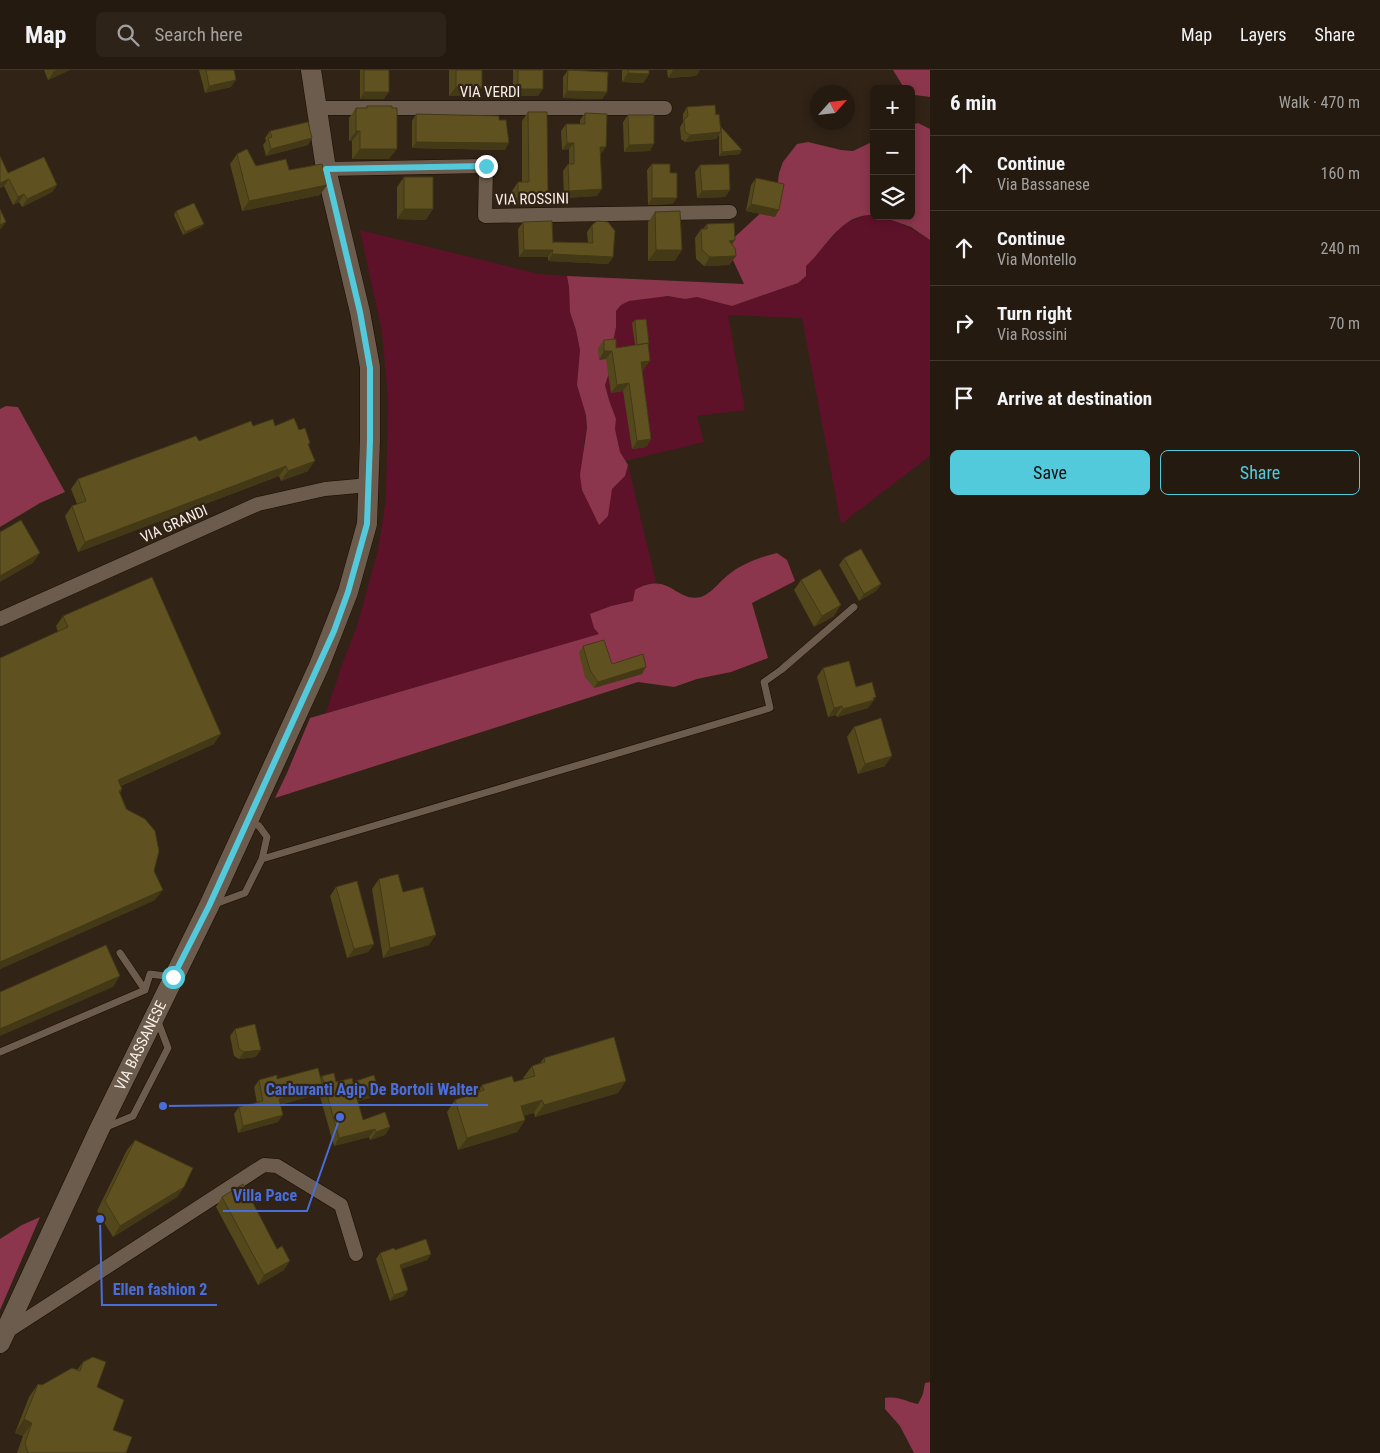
<!DOCTYPE html>
<meta charset="utf-8">
<style>
body{margin:0;font-family:"Roboto Condensed",sans-serif;background:#2d2319;color:#f1f3f6}
.controls{position:absolute;right:15px;top:15px;display:grid;overflow:hidden;border-radius:8px;box-shadow:0 2px 8px #0003}
.controls button{width:45px;height:45px;display:grid;place-items:center;padding:0;border:0;border-bottom:1px solid #423830;background:#251a10;color:#f1f3f6;font:25px sans-serif}
.compass{position:absolute;left:810px;top:15px;width:45px;height:45px;border-radius:50%;background:#251a10;box-shadow:0 2px 8px #0003;rotate:63deg}
.stop{position:absolute;width:15px;height:15px;margin:-11px;border:4px solid #53cadc;border-radius:50%;background:#fff}
.stop.end{background:#53cadc;border-color:#fff;box-shadow:0 1px 5px #0008}
.list{margin:0;padding:0;list-style:none}
h2{display:flex;justify-content:space-between;align-items:center;height:65px;margin:0;padding:0 20px;font-size:21px}
h2 small{font-size:16px;font-weight:400;color:#a3a19f}
.list li{display:grid;grid-template-columns:32px 1fr auto;gap:15px;align-items:center;box-sizing:border-box;height:75px;padding:0 20px;border-top:1px solid #423830}
.list b{display:block;font-size:19px;white-space:nowrap}
.list p{margin:0;font-size:16px;white-space:nowrap;color:#a3a19f}
.list em{font-size:16px;font-style:normal;color:#a3a19f}
.actions{display:flex;gap:10px;padding:15px 20px}
.actions a{flex:1;padding:11px 0;border:1px solid #53cadc;border-radius:8px;text-align:center;font-size:18px;color:#53cadc}
.actions .main{background:#53cadc;color:#111}
.icon{flex:none;width:28px;height:28px;fill:none;stroke:currentColor;stroke-width:2;stroke-linecap:round;stroke-linejoin:round}
.map{position:relative;flex:none;width:930px;height:1383px;overflow:hidden}
header{display:flex;align-items:center;gap:30px;box-sizing:border-box;height:70px;padding:0 25px;background:#251a10;border-bottom:1px solid #423830}
header strong{font-size:24px}
nav{display:flex;gap:28px;margin-inline-start:auto;font-size:18px}
.search{width:350px;height:45px;background:#2d2319;display:flex;align-items:center;gap:12px;box-sizing:border-box;padding:0 18px;border-radius:8px;color:#a3a19f;font-size:19px}
main{display:flex}
aside{flex:1;background:#251a10}
.map>svg:first-child{display:block}
.green{fill:#5e122a}
.forest{fill:#8b364c}
.lines{fill:none;stroke-linecap:round;stroke-linejoin:round}
.lane-casing{stroke:#190c02;stroke-width:8}
.street-casing{stroke:#190c02;stroke-width:15}
.secondary-casing{stroke:#190c02;stroke-width:21}
.lane{stroke:#6c5c4d;stroke-width:7}
.street{stroke:#6c5c4d;stroke-width:14}
.secondary{stroke:#6c5c4d;stroke-width:20}
.wall{fill:#53471c}
.shaded-wall{fill:#433916}
.building{fill:#605220;stroke:#433916}
.route{stroke:#53cadc;stroke-width:6}
.labels{text-anchor:middle;stroke-width:4.5;stroke-linejoin:round;paint-order:stroke}
.street-label{font-size:15px;fill:#f8efe6;stroke:#312316}
.leader{fill:none;stroke:#496edb;stroke-width:2}
.callout-dot{fill:#496edb;stroke:#312316;stroke-width:2}
.callout-label{font-size:16px;text-anchor:middle;font-weight:bold;fill:#496edb;stroke:#312316;stroke-width:4.5;stroke-linejoin:round;paint-order:stroke}
</style>
<header>
<strong>Map</strong>
<div class="search"><svg class="icon" aria-label="search" viewBox="0 0 24 24"><circle cx="10" cy="10" r="6"/><path d="M15 15l6 6"/></svg>Search here</div>
<nav><a>Map</a><a>Layers</a><a>Share</a></nav>
</header>
<main>
<div class="map">
<svg width="930" height="1383" viewBox="0 0 930 1383">
<rect width="100%" height="100%" fill="#312316"/>
<path class="green" d="M 866,145 C 889,146 910,157 930,170 L 930,386 L 841,454 L 802,248 L 728,245 L 745,340 L 697,346 L 704,372 L 625,391 L 620,382 L 615,359 L 616,349 L 609,330 L 605,315 L 609,303 L 609,293 L 616,257 L 616,241 L 621,235 L 629,231 L 668,226 L 685,229 L 697,227 L 732,236 L 798,213 L 806,206 L 806,196 L 844,154 Z
M 360,160 L 539,204 L 567,206 L 569,217 L 570,242 L 576,260 L 580,280 L 577,315 L 586,345 L 587,358 L 584,372 L 582,420 L 599,455 L 612,419 L 625,406 L 628,395 L 656,512 L 645,514 L 633,531 L 611,536 L 591,544 L 594,558 L 600,564 L 326,643 L 342,595 L 358,553 L 378,480 L 386,429 L 388,328 L 382,262 Z"/>
<path class="forest" d="M 893,0 L 930,0 L 930,27 L 915,25 L 911,23 L 911,19 L 904,18 Z
M 918,53 L 930,59 L 930,170 L 911,157 L 880,146 L 911,146 L 911,55 Z
M 874,71 L 874,145 C 841,143 827,177 806,196 L 806,206 L 798,213 L 732,236 L 697,227 L 685,229 L 668,226 L 629,231 L 621,235 L 616,241 L 616,257 L 609,293 L 609,303 L 605,315 L 609,330 L 616,349 L 615,359 L 620,382 L 628,395 L 625,406 L 612,419 L 608,446 L 599,455 L 582,420 L 580,405 L 587,358 L 586,345 L 577,315 L 580,280 L 576,260 L 570,242 L 569,217 L 567,206 L 744,214 L 726,175 L 776,129 L 779,103 L 783,92 L 797,74 L 808,72 L 841,80 L 853,81 Z
M 6,336 L 18,337 L 65,422 L 40,433 L 0,457 L 0,339 Z
M 777,483 L 787,490 L 795,511 L 752,533 L 768,588 L 731,602 L 697,609 L 674,617 L 638,612 L 275,728 L 287,703 L 310,648 L 599,564 L 594,558 L 590,544 L 611,536 L 633,531 L 635,520 C 669,500 676,533 701,527 C 712,523 719,512 728,505 C 742,494 760,487 777,483 Z
M 40,1147 L 0,1240 L 0,1169 L 22,1155 Z
M 930,1312 L 930,1383 L 914,1383 L 900,1356 L 885,1339 L 885,1328 C 900,1326 903,1331 918,1334 L 923,1324 L 925,1313 Z"/>
<g class="lines">
<g class="lane-casing">
<path id="lane" d="M 249,751 L 259,756 L 267,767 L 262,789
M 215,834 L 245,823 L 262,789 L 770,638 L 764,612 L 781,600 L 854,537
M 145,920 L 150,904 L 173,907
M 0,982 L 145,920 L 120,883
M 104,1058 L 133,1046 L 168,978 L 157,949"/>
</g>
<g class="street-casing">
<path id="street" d="M 316,38 L 665,38
M 326,99 L 486,96 L 485,146 L 730,142
M 0,549 L 258,434 L 325,419 L 369,415
M 5,1263 L 264,1095 L 277,1096 L 341,1135 L 356,1184"/>
</g>
<g class="secondary-casing">
<g id="secondary">
<path id="s1" d="M 0,1273 L 99,1060 L 209,836 L 319,596 L 348,522 L 367,454 L 370,370 L 370,297 L 360,242 L 326,99 L 311,0"/>
</g>
</g>
<use href="#lane" class="lane"/>
<use href="#street" class="street"/>
<use href="#secondary" class="secondary"/>
</g>
<path class="wall" d="M 44,0 L 70,0 L 48,10 Z
M 199,0 L 234,0 L 231,17 L 205,23 Z
M 360,0 L 389,0 L 384,29 L 360,29 Z
M 449,0 L 482,0 L 482,17 L 475,26 L 449,26 Z
M 513,0 L 543,0 L 538,26 L 513,26 Z
M 568,0 L 607,22 L 602,29 L 563,28 L 563,7 Z
M 622,0 L 649,0 L 649,4 L 643,13 L 622,12 Z
M 667,0 L 700,0 L 696,6 L 668,8 Z
M 367,36 L 389,89 L 352,89 L 352,71 L 349,71 L 349,48 L 356,38 L 366,38 Z
M 687,37 L 716,45 L 720,58 L 740,84 L 719,86 L 719,65 L 716,69 L 685,72 L 681,69 L 680,57 L 683,52 L 683,44 Z
M 528,42 L 542,135 L 512,135 L 512,121 L 518,112 L 522,112 L 522,51 Z
M 585,43 L 601,84 L 600,83 L 597,126 L 564,128 L 563,101 L 568,94 L 569,94 L 569,79 L 562,80 L 561,61 L 566,54 L 580,54 L 580,50 Z
M 416,44 L 499,50 L 505,80 L 412,78 L 412,51 Z
M 628,45 L 650,81 L 624,82 L 623,52 Z
M 270,61 L 308,75 L 266,86 L 263,75 L 266,71 L 265,68 Z
M 237,84 L 256,96 L 289,100 L 320,125 L 242,141 L 230,94 Z
M 0,86 L 8,103 L 57,115 L 52,122 L 22,137 L 19,132 L 13,135 L 4,116 L 0,118 Z
M 652,94 L 670,103 L 673,134 L 648,135 L 647,100 Z
M 700,95 L 730,120 L 725,127 L 697,128 L 695,102 Z
M 404,107 L 426,150 L 397,149 L 397,117 Z
M 756,108 L 775,147 L 746,141 L 751,115 Z
M 176,141 L 201,157 L 183,165 L 174,145 Z
M 655,142 L 675,191 L 648,191 L 648,152 Z
M 523,152 L 553,172 L 588,173 L 587,162 L 592,155 L 613,187 L 608,194 L 548,191 L 548,187 L 519,187 L 518,159 Z
M 707,154 L 735,170 L 732,174 L 736,186 L 729,195 L 704,196 L 696,189 L 695,168 L 701,159 L 703,159 Z
M 635,250 L 649,273 L 648,274 L 644,299 L 642,300 L 651,369 L 646,377 L 632,379 L 623,321 L 611,323 L 606,289 L 599,290 L 598,278 L 604,270 L 616,278 L 635,275 L 632,253 Z
M 253,356 L 275,356 L 299,360 L 310,373 L 309,375 L 308,401 L 281,411 L 279,406 L 78,482 L 65,446 L 72,436 L 77,434 L 71,419 L 78,409 L 199,371 Z
M 844,488 L 881,514 L 876,521 L 859,531 L 839,495 Z
M 801,510 L 834,546 L 814,557 L 794,520 Z
M 63,546 L 214,674 L 121,716 L 122,719 L 120,723 L 154,801 L 155,830 L 0,899 L 0,588 L 58,562 L 56,556 Z
M 583,576 L 612,594 L 642,604 L 594,618 L 585,607 L 579,583 Z
M 823,598 L 876,627 L 868,638 L 837,647 L 836,645 L 828,647 L 817,607 Z
M 854,657 L 885,696 L 858,704 L 847,667 Z
M 379,809 L 403,822 L 429,875 L 383,888 L 372,819 Z
M 336,817 L 374,874 L 368,882 L 347,888 L 330,826 Z
M 235,959 L 256,987 L 239,989 L 234,986 L 230,966 Z
M 544,988 L 618,1023 L 535,1047 L 534,1043 L 524,1045 L 525,1050 L 517,1062 L 458,1080 L 447,1042 L 455,1030 L 477,1022 L 482,1015 L 514,1012 L 524,1009 L 523,1008 L 532,996 L 540,993 Z
M 322,1006 L 336,1012 L 353,1012 L 372,1027 L 358,1031 L 363,1050 L 390,1057 L 385,1065 L 370,1070 L 369,1067 L 334,1076 L 319,1023 L 318,1024 L 280,1035 L 278,1052 L 238,1063 L 234,1044 L 239,1037 L 257,1033 L 254,1017 L 259,1010 L 320,1009 Z
M 135,1070 L 184,1117 L 177,1127 L 113,1167 L 97,1141 L 127,1080 Z
M 222,1127 L 284,1200 L 258,1215 L 216,1137 Z
M 395,1180 L 431,1184 L 427,1190 L 401,1199 L 404,1226 L 390,1231 L 376,1189 L 380,1183 Z
M 83,1292 L 97,1317 L 113,1360 L 126,1383 L 17,1383 L 23,1366 L 15,1363 L 29,1327 L 38,1314 L 42,1315 L 77,1300 Z"/>
<path class="shaded-wall" d="M 57,0 L 70,0 L 48,10 L 54,1 Z
M 673,0 L 700,0 L 696,6 L 668,8 Z
M 628,3 L 649,4 L 643,13 L 622,12 Z
M 236,10 L 231,17 L 205,23 L 209,16 Z
M 456,17 L 482,17 L 475,26 L 449,26 Z
M 518,19 L 543,19 L 538,26 L 513,26 Z
M 567,21 L 607,22 L 602,29 L 563,28 Z
M 364,22 L 389,22 L 384,29 L 360,29 Z
M 356,61 L 360,61 L 352,71 L 349,71 Z
M 721,62 L 716,69 L 685,72 L 690,65 Z
M 312,68 L 308,75 L 266,86 L 271,79 Z
M 416,72 L 509,73 L 505,80 L 412,78 Z
M 567,73 L 574,73 L 569,79 L 562,80 Z
M 654,74 L 650,81 L 624,82 L 629,75 Z
M 600,77 L 606,77 L 601,84 L 595,83 Z
M 360,79 L 397,79 L 389,89 L 352,89 Z
M 742,80 L 740,84 L 719,86 L 722,82 Z
M 9,109 L 4,116 L 0,118 L 0,113 Z
M 57,115 L 52,122 L 22,137 L 27,129 Z
M 327,115 L 320,125 L 242,141 L 249,131 Z
M 602,119 L 597,126 L 564,128 L 569,121 Z
M 730,120 L 725,127 L 697,128 L 702,121 Z
M 24,124 L 19,132 L 13,135 L 18,127 Z
M 518,126 L 548,126 L 542,135 L 512,135 Z
M 652,128 L 677,128 L 673,134 L 648,135 Z
M 751,134 L 779,140 L 775,147 L 746,141 Z
M 404,139 L 433,139 L 426,150 L 397,149 Z
M 6,152 L 1,159 L 0,159 L 0,155 Z
M 204,154 L 201,157 L 183,165 L 185,162 Z
M 735,170 L 728,180 L 729,171 Z
M 524,180 L 553,180 L 548,187 L 519,187 Z
M 656,180 L 682,180 L 675,191 L 648,191 Z
M 552,184 L 613,187 L 608,194 L 548,191 Z
M 736,186 L 729,195 L 704,196 L 710,187 Z
M 604,281 L 612,281 L 606,289 L 599,290 Z
M 650,291 L 644,299 L 635,300 L 641,292 Z
M 629,313 L 623,321 L 611,323 L 617,315 Z
M 651,369 L 646,377 L 632,379 L 637,371 Z
M 315,391 L 308,401 L 281,411 L 288,401 Z
M 286,396 L 279,406 L 78,482 L 85,472 Z
M 40,483 L 33,493 L 0,512 L 0,506 Z
M 881,514 L 876,521 L 859,531 L 864,524 Z
M 841,535 L 834,546 L 814,557 L 822,546 Z
M 646,597 L 642,604 L 594,618 L 598,612 Z
M 876,627 L 868,638 L 837,647 L 843,639 Z
M 842,636 L 836,645 L 828,647 L 834,638 Z
M 221,664 L 214,674 L 111,720 L 118,710 Z
M 892,686 L 885,696 L 858,704 L 865,694 Z
M 163,820 L 155,830 L 0,899 L 0,892 Z
M 436,865 L 429,875 L 383,888 L 390,878 Z
M 374,874 L 368,882 L 347,888 L 354,879 Z
M 120,906 L 113,917 L 0,966 L 0,959 Z
M 261,980 L 256,987 L 239,989 L 244,982 Z
M 626,1011 L 618,1023 L 535,1047 L 544,1035 Z
M 323,1017 L 318,1024 L 274,1036 L 279,1029 Z
M 378,1019 L 372,1027 L 351,1034 L 356,1025 Z
M 542,1030 L 534,1043 L 513,1049 L 521,1036 Z
M 283,1045 L 278,1052 L 238,1063 L 243,1056 Z
M 525,1050 L 517,1062 L 458,1080 L 467,1068 Z
M 390,1057 L 385,1065 L 370,1070 L 376,1062 Z
M 375,1059 L 369,1067 L 334,1076 L 339,1068 Z
M 184,1117 L 177,1127 L 113,1167 L 120,1156 Z
M 431,1184 L 427,1190 L 396,1201 L 400,1195 Z
M 290,1191 L 284,1200 L 258,1215 L 264,1205 Z
M 408,1220 L 404,1226 L 390,1231 L 394,1225 Z
M 24,1349 L 32,1353 L 23,1366 L 15,1363 Z"/>
<path class="building" d="M 206,0 L 234,0 L 236,10 L 209,16 Z
M 364,0 L 389,0 L 389,22 L 364,22 Z
M 456,0 L 482,0 L 482,17 L 456,17 Z
M 518,0 L 543,0 L 543,19 L 518,19 Z
M 568,0 L 608,2 L 607,22 L 567,21 Z
M 628,0 L 649,0 L 649,4 L 628,3 Z
M 715,35 L 716,45 L 719,44 L 721,62 L 690,65 L 685,62 L 684,50 L 688,46 L 687,37 Z
M 367,36 L 392,36 L 392,38 L 397,38 L 397,79 L 360,79 L 360,61 L 356,61 L 356,38 L 367,38 Z
M 528,42 L 547,42 L 548,126 L 518,126 L 518,112 L 529,112 Z
M 585,43 L 607,44 L 606,77 L 600,77 L 602,119 L 569,121 L 568,94 L 574,94 L 574,73 L 567,73 L 566,54 L 585,54 Z
M 416,44 L 499,46 L 499,50 L 506,50 L 509,73 L 416,72 Z
M 628,45 L 654,45 L 654,74 L 629,75 Z
M 308,52 L 312,68 L 271,79 L 268,68 L 272,67 L 270,61 Z
M 721,57 L 742,80 L 722,82 Z
M 247,79 L 256,96 L 286,89 L 289,100 L 322,94 L 327,115 L 249,131 L 237,84 Z
M 0,86 L 8,103 L 44,87 L 57,115 L 27,129 L 24,124 L 18,127 L 9,109 L 0,113 Z
M 652,94 L 670,94 L 670,103 L 677,103 L 677,128 L 652,128 Z
M 729,94 L 730,120 L 702,121 L 700,95 Z
M 404,107 L 433,107 L 433,139 L 404,139 Z
M 756,108 L 784,114 L 779,140 L 751,134 Z
M 194,133 L 204,154 L 185,162 L 176,141 Z
M 0,139 L 6,152 L 0,155 Z
M 680,141 L 682,180 L 656,180 L 655,142 Z
M 552,151 L 553,173 L 553,172 L 593,173 L 592,155 L 597,151 L 608,152 L 615,161 L 613,187 L 552,184 L 553,180 L 524,180 L 523,152 Z
M 734,153 L 735,170 L 729,171 L 735,178 L 736,186 L 710,187 L 702,180 L 701,159 L 707,159 L 707,154 Z
M 646,249 L 649,273 L 637,275 L 635,250 Z
M 616,269 L 616,278 L 648,273 L 650,291 L 641,292 L 651,369 L 637,371 L 629,313 L 617,315 L 612,281 L 604,281 L 604,270 Z
M 294,348 L 299,360 L 305,358 L 310,373 L 308,374 L 315,391 L 288,401 L 286,396 L 85,472 L 72,436 L 86,431 L 78,409 L 196,366 L 199,371 L 251,351 L 253,356 L 273,349 L 275,356 Z
M 21,450 L 40,483 L 0,506 L 0,462 Z
M 861,479 L 881,514 L 864,524 L 844,488 Z
M 820,499 L 841,535 L 822,546 L 801,510 Z
M 152,507 L 221,664 L 118,710 L 122,719 L 119,721 L 126,739 L 145,749 L 155,761 L 159,781 L 154,801 L 163,820 L 0,892 L 0,588 L 68,557 L 63,546 Z
M 604,570 L 612,594 L 643,584 L 646,597 L 598,612 L 590,600 L 583,576 Z
M 849,591 L 856,617 L 872,612 L 876,627 L 873,628 L 874,630 L 843,639 L 842,636 L 834,638 L 823,598 Z
M 881,648 L 892,686 L 865,694 L 854,657 Z
M 398,804 L 403,822 L 423,817 L 436,865 L 390,878 L 379,809 Z
M 357,811 L 374,874 L 354,879 L 336,817 Z
M 106,875 L 120,906 L 0,959 L 0,922 Z
M 255,954 L 261,980 L 244,982 L 239,979 L 235,959 Z
M 614,967 L 626,1011 L 544,1035 L 542,1030 L 521,1036 L 525,1050 L 467,1068 L 455,1030 L 484,1020 L 482,1015 L 512,1006 L 514,1012 L 535,1006 L 532,996 L 545,992 L 544,988 Z
M 318,998 L 323,1017 L 279,1029 L 283,1045 L 243,1056 L 239,1037 L 263,1031 L 259,1010 L 277,1005 L 277,1009 Z
M 334,1003 L 336,1012 L 352,1008 L 353,1012 L 374,1005 L 378,1019 L 356,1025 L 363,1050 L 385,1042 L 390,1057 L 376,1062 L 375,1059 L 339,1068 L 322,1006 Z
M 135,1070 L 193,1098 L 184,1117 L 120,1156 L 105,1131 Z
M 243,1114 L 277,1179 L 282,1176 L 290,1191 L 264,1205 L 222,1127 Z
M 426,1169 L 431,1184 L 400,1195 L 408,1220 L 394,1225 L 380,1183 L 394,1178 L 395,1180 Z
M 93,1287 L 106,1292 L 97,1317 L 124,1330 L 113,1360 L 132,1367 L 126,1383 L 28,1383 L 25,1373 L 32,1353 L 24,1349 L 38,1314 L 42,1315 L 72,1298 L 80,1301 L 83,1292 Z"/>
<g class="lines">
<path class="route" d="M 173,907 L 209,836 L 334,561 L 348,522 L 367,454 L 370,370 L 370,298 L 360,242 L 326,99 L 486,96"/>
</g>
<g class="labels">
<g class="street-label">
<text x="490" y="27">VIA VERDI</text>
<text transform="translate(532 129) rotate(-1)" y="5">VIA ROSSINI</text>
<text transform="translate(174 454) rotate(-24)" y="5">VIA GRANDI</text>
<text dy="5" stroke="none"><textPath href="#s1" startOffset="329">VIA BASSANESE</textPath></text>
</g>
</g>
<path class="leader" d="M163 1036L256 1035H488M340 1047L307 1141H223M100 1149L102 1235H217"/>
<g class="callout-dot">
<circle cx="163" cy="1036" r="5"/>
<circle cx="340" cy="1047" r="5"/>
<circle cx="100" cy="1149" r="5"/>
</g>
<g class="callout-label">
<text x="372" y="1025">Carburanti Agip De Bortoli Walter</text>
<text x="265" y="1131">Villa Pace</text>
<text x="160" y="1225">Ellen fashion 2</text>
</g>
</svg>
<div class="controls">
<button>+</button>
<button>−</button>
<button><svg class="icon" aria-label="layers" viewBox="0 0 24 24"><path d="M12 4l9 5-9 5-9-5zM3 14l9 5 9-5"/></svg></button>
</div>
<svg class="compass" viewBox="-18 -18 36 36"><path d="M0-13l5 13h-10z" fill="#e53935"/><path d="M0 13l5-13h-10z" fill="#a3a19f"/></svg>
<div class="stop" style="left:173px;top:907px"></div>
<div class="stop end" style="left:486px;top:96px"></div>
</div>
<aside>
<h2>6 min<small>Walk · 470 m</small></h2>
<ul class="list">
<li><svg class="icon" aria-label="ahead" viewBox="0 0 24 24"><path d="M12 20V5M6 11l6-6 6 6"/></svg><div><b>Continue</b><p>Via Bassanese</p></div><em>160 m</em></li>
<li><svg class="icon" aria-label="ahead" viewBox="0 0 24 24"><path d="M12 20V5M6 11l6-6 6 6"/></svg><div><b>Continue</b><p>Via Montello</p></div><em>240 m</em></li>
<li><svg class="icon" aria-label="right" viewBox="0 0 24 24"><path d="M7 20v-9h11M14 6l5 5-5 5"/></svg><div><b>Turn right</b><p>Via Rossini</p></div><em>70 m</em></li>
<li><svg class="icon" aria-label="arrive" viewBox="0 0 24 24"><path d="M6 21V4h12l-3 4 3 4H6"/></svg><div><b>Arrive at destination</b></div></li>
</ul>
<div class="actions"><a class="main">Save</a><a>Share</a></div>
</aside>
</main>
